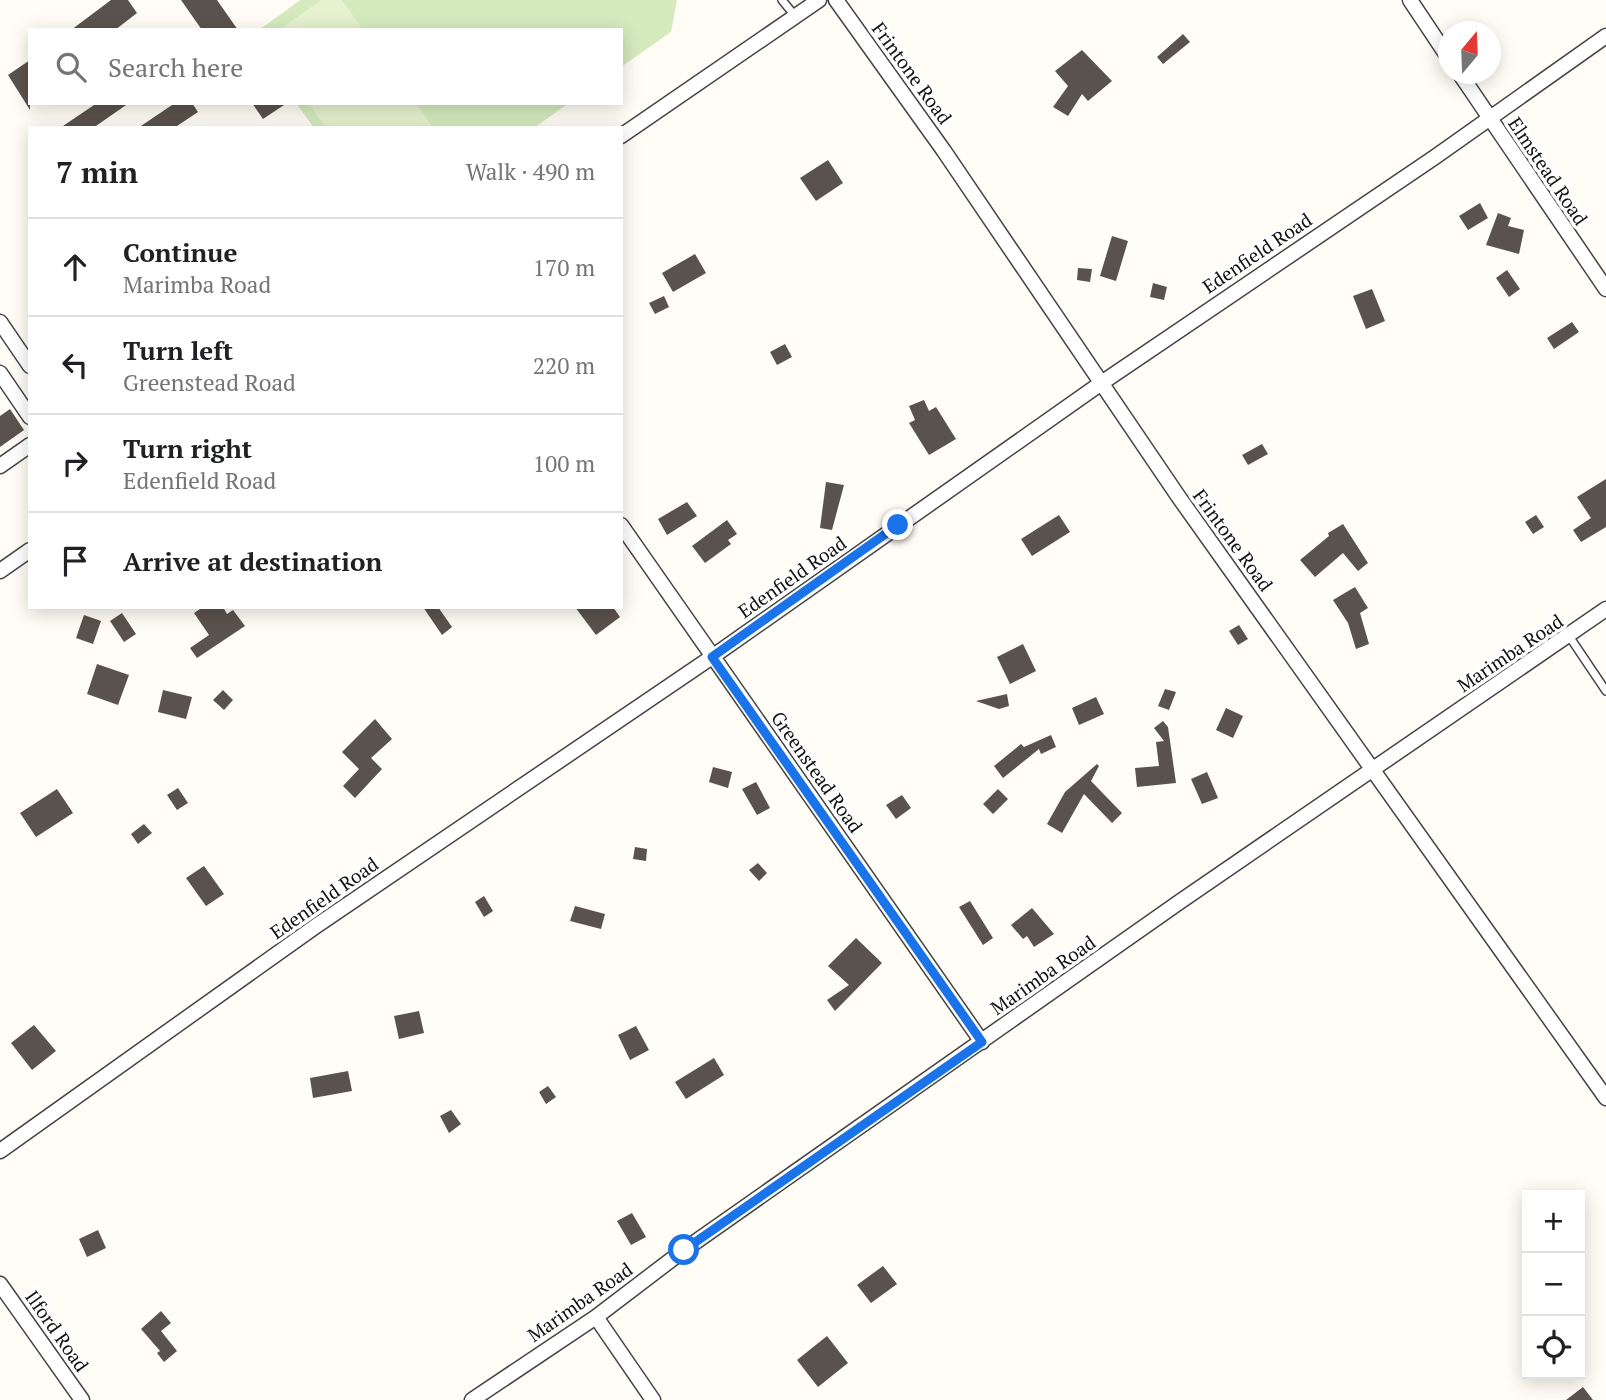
<!DOCTYPE html>
<meta charset="utf-8">
<style>
body{margin:0;font-family:"PT Serif",serif;background:#f6f6f6;color:#202124}
.controls{position:absolute;right:21px;bottom:21px;display:grid;overflow:hidden;border-radius:0px;box-shadow:0 4px 18px #0003}
.controls button{width:63px;height:63px;display:grid;place-items:center;padding:0;border:0;border-bottom:2px solid #e0e0e0;background:#fff;color:#202124;font:35px sans-serif}
.compass{position:absolute;left:1438px;top:21px;width:63px;height:63px;border-radius:50%;background:#fff;box-shadow:0 4px 18px #0003;rotate:19deg}
.stop{position:absolute;width:21px;height:21px;margin:-16px;border:5px solid #1a73e8;border-radius:50%;background:#fff}
.stop.end{background:#1a73e8;border-color:#fff;box-shadow:0 2px 7px #0008}
.list{margin:0;padding:0;list-style:none}
h2{display:flex;justify-content:space-between;align-items:center;height:91px;margin:0;padding:0 28px;font-size:30px}
h2 small{font-size:23px;font-weight:400;color:#757577}
.list li{display:grid;grid-template-columns:46px 1fr auto;gap:21px;align-items:center;box-sizing:border-box;height:98px;padding:0 28px;border-top:2px solid #e0e0e0}
.list b{display:block;font-size:26px;white-space:nowrap}
.list p{margin:0;font-size:23px;white-space:nowrap;color:#757577}
.list em{font-size:23px;font-style:normal;color:#757577}
.icon{flex:none;width:38px;height:38px;fill:none;stroke:currentColor;stroke-width:2;stroke-linecap:round;stroke-linejoin:round}
.map{position:relative;flex:none;width:1606px;height:1400px;overflow:hidden}
.search{position:absolute;background:#fff;box-shadow:0 4px 18px #0003;left:28px;top:28px;width:595px;height:77px;display:flex;align-items:center;gap:18px;box-sizing:border-box;padding:0 24px;border-radius:0px;color:#757577;font-size:26px}
.panel{position:absolute;background:#fff;box-shadow:0 4px 18px #0003;left:28px;top:126px;width:595px;height:483px;border-radius:0px}
.map>svg:first-child{display:block}
.green{fill:#d5ebbd}
.pitch{fill:#e6f2cf}
.building{fill:#5a524d}
.lines{fill:none;stroke-linecap:round;stroke-linejoin:round}
.lane-casing{stroke:#444;stroke-width:10}
.street-casing{stroke:#444;stroke-width:17}
.lane{stroke:#fff;stroke-width:7}
.street{stroke:#fff;stroke-width:14}
.route{stroke:#1a73e8;stroke-width:9}
.labels{text-anchor:middle;stroke-width:7;stroke-linejoin:round;paint-order:stroke}
.street-label{font-size:19px;fill:#111;stroke:#fff}
</style>
<div class="map">
<svg width="1606" height="1400" viewBox="0 0 1606 1400">
<rect width="100%" height="100%" fill="#fffdf5"/>
<path class="green" d="M 300,0 L 677,0 L 671,32 L 621,67 L 621,30 L 259,30 Z
M 296,103 L 569,103 L 534,128 L 314,128 Z"/>
<path class="pitch" d="M 321,0 L 342,0 L 363,30 L 279,30 Z
M 308,103 L 416,103 L 433,128 L 326,128 Z"/>
<path class="building" d="M 111,0 L 128,0 L 137,13 L 115,30 L 71,30 Z
M 181,0 L 217,0 L 238,30 L 202,30 Z
M 1183,34 L 1190,42 L 1163,64 L 1157,57 Z
M 1082,50 L 1112,81 L 1088,101 L 1082,94 L 1068,116 L 1053,107 L 1068,86 L 1055,71 Z
M 30,60 L 30,110 L 8,75 Z
M 97,103 L 129,103 L 93,128 L 60,128 Z
M 175,103 L 192,103 L 198,112 L 174,128 L 138,128 Z
M 252,103 L 287,103 L 263,119 Z
M 828,160 L 843,183 L 816,201 L 800,178 Z
M 1480,203 L 1488,218 L 1468,230 L 1459,216 Z
M 1498,213 L 1511,218 L 1508,226 L 1524,230 L 1519,254 L 1486,245 Z
M 1112,236 L 1128,241 L 1116,281 L 1100,276 Z
M 695,254 L 706,273 L 673,292 L 662,273 Z
M 1078,268 L 1092,269 L 1090,282 L 1077,280 Z
M 1507,270 L 1520,289 L 1509,297 L 1496,278 Z
M 1153,283 L 1167,287 L 1164,300 L 1150,297 Z
M 1372,289 L 1385,321 L 1366,329 L 1353,296 Z
M 664,296 L 669,307 L 655,314 L 649,303 Z
M 1572,322 L 1579,332 L 1554,349 L 1547,338 Z
M 785,344 L 792,357 L 777,365 L 770,352 Z
M 924,400 L 929,411 L 936,407 L 956,439 L 929,455 L 909,423 L 915,420 L 909,406 Z
M 10,409 L 24,430 L 0,447 L 0,416 Z
M 1262,444 L 1268,454 L 1248,465 L 1242,455 Z
M 1606,479 L 1606,527 L 1581,542 L 1573,530 L 1591,518 L 1577,497 Z
M 826,482 L 844,485 L 832,530 L 820,528 Z
M 687,502 L 697,516 L 667,535 L 658,519 Z
M 1059,515 L 1070,532 L 1032,556 L 1021,539 Z
M 1536,515 L 1544,527 L 1533,534 L 1525,522 Z
M 727,520 L 737,534 L 728,540 L 731,544 L 705,563 L 692,546 Z
M 1343,524 L 1368,563 L 1358,571 L 1343,553 L 1315,577 L 1300,560 L 1329,536 L 1328,533 Z
M 1355,587 L 1368,608 L 1360,613 L 1369,644 L 1356,649 L 1348,623 L 1333,600 Z
M 203,607 L 223,607 L 227,614 L 233,610 L 245,626 L 197,658 L 190,648 L 209,635 L 194,613 Z
M 423,607 L 438,607 L 452,627 L 442,635 Z
M 575,607 L 613,607 L 620,617 L 596,635 Z
M 122,613 L 136,634 L 124,642 L 110,621 Z
M 84,615 L 101,621 L 93,644 L 76,638 Z
M 1239,625 L 1248,639 L 1238,645 L 1229,631 Z
M 1023,644 L 1036,671 L 1010,684 L 997,657 Z
M 97,664 L 129,675 L 118,705 L 87,694 Z
M 1165,689 L 1176,692 L 1169,710 L 1158,706 Z
M 163,690 L 192,697 L 186,719 L 158,712 Z
M 223,690 L 233,700 L 224,710 L 213,700 Z
M 1007,694 L 1009,706 L 999,709 L 976,701 Z
M 1096,697 L 1104,714 L 1079,725 L 1072,708 Z
M 1226,708 L 1243,716 L 1233,738 L 1216,730 Z
M 375,719 L 392,739 L 371,758 L 382,769 L 355,798 L 343,786 L 359,769 L 342,752 Z
M 1163,721 L 1168,727 L 1176,783 L 1137,787 L 1135,768 L 1159,766 L 1156,742 L 1164,741 L 1154,728 Z
M 1051,735 L 1056,747 L 1041,754 L 1039,749 L 1003,778 L 994,766 L 1021,744 L 1024,747 Z
M 1097,764 L 1099,766 L 1091,781 L 1122,813 L 1112,823 L 1084,794 L 1062,833 L 1047,824 L 1065,792 Z
M 713,767 L 732,772 L 728,788 L 709,782 Z
M 1207,772 L 1218,798 L 1202,804 L 1191,779 Z
M 756,782 L 770,808 L 757,815 L 742,789 Z
M 178,788 L 188,803 L 177,810 L 167,795 Z
M 57,789 L 73,813 L 36,837 L 20,813 Z
M 998,789 L 1008,799 L 993,814 L 983,804 Z
M 902,795 L 911,808 L 896,819 L 886,805 Z
M 144,824 L 152,833 L 138,844 L 131,834 Z
M 635,847 L 647,849 L 646,861 L 633,859 Z
M 758,863 L 767,873 L 759,881 L 749,870 Z
M 204,866 L 224,894 L 206,906 L 186,878 Z
M 484,896 L 493,911 L 484,917 L 475,902 Z
M 970,901 L 993,938 L 983,945 L 959,907 Z
M 575,906 L 605,914 L 601,929 L 570,921 Z
M 1032,908 L 1054,934 L 1034,947 L 1027,936 L 1023,939 L 1011,925 Z
M 856,938 L 882,963 L 835,1011 L 827,1000 L 849,985 L 828,966 Z
M 419,1011 L 424,1033 L 399,1039 L 394,1016 Z
M 34,1025 L 56,1051 L 32,1070 L 11,1043 Z
M 636,1026 L 649,1050 L 630,1060 L 618,1035 Z
M 714,1058 L 724,1075 L 686,1099 L 675,1082 Z
M 348,1071 L 352,1091 L 313,1098 L 310,1078 Z
M 548,1086 L 556,1097 L 546,1104 L 539,1092 Z
M 451,1110 L 461,1124 L 449,1133 L 440,1116 Z
M 632,1213 L 646,1237 L 631,1245 L 617,1221 Z
M 98,1230 L 106,1248 L 87,1257 L 79,1239 Z
M 883,1266 L 897,1284 L 871,1303 L 857,1285 Z
M 161,1311 L 171,1323 L 161,1331 L 177,1351 L 164,1362 L 157,1353 L 160,1351 L 141,1329 Z
M 827,1336 L 848,1363 L 818,1387 L 797,1360 Z
M 1583,1387 L 1593,1400 L 1566,1400 Z"/>
<g class="lines">
<g class="lane-casing">
<path id="lane" d="M 782,0 L 795,16
M 1569,636 L 1606,691"/>
</g>
<g class="street-casing">
<path id="street" d="M 836,0 L 944,151 L 1178,496 L 1606,1098
M 1410,0 L 1448,57
M 1460,74 L 1606,289
M 621,136 L 819,0
M 0,322 L 30,366
M 0,373 L 30,417
M 0,466 L 30,445
M 621,525 L 982,1042
M 0,571 L 30,550
M 0,1151 L 316,926 L 712,657 L 1100,384 L 1435,157 L 1606,36
M 0,1284 L 82,1400
M 596,1317 L 653,1400
M 472,1400 L 596,1317 L 684,1250 L 1178,903 L 1606,609"/>
</g>
<use href="#lane" class="lane"/>
<use href="#street" class="street"/>
</g>
<g class="lines">
<path class="route" d="M 684,1250 L 982,1042 L 712,657 L 898,525"/>
</g>
<g class="labels">
<g class="street-label">
<text transform="translate(912 73) rotate(54)" y="7">Frintone Road</text>
<text transform="translate(1548 171) rotate(56)" y="7">Elmstead Road</text>
<text transform="translate(1257 253) rotate(-34)" y="7">Edenfield Road</text>
<text transform="translate(1233 540) rotate(54)" y="7">Frintone Road</text>
<text transform="translate(792 577) rotate(-35)" y="7">Edenfield Road</text>
<text transform="translate(1510 653) rotate(-34)" y="7">Marimba Road</text>
<text transform="translate(817 772) rotate(55)" y="7">Greenstead Road</text>
<text transform="translate(324 898) rotate(-35)" y="7">Edenfield Road</text>
<text transform="translate(1043 975) rotate(-35)" y="7">Marimba Road</text>
<text transform="translate(580 1302) rotate(-35)" y="7">Marimba Road</text>
<text transform="translate(57 1331) rotate(55)" y="7">Ilford Road</text>
</g>
</g>
</svg>
<div class="controls">
<button>+</button>
<button>−</button>
<button><svg class="icon" aria-label="locate" viewBox="0 0 24 24"><circle cx="12" cy="12" r="6"/><path d="M12 2v4M12 18v4M2 12h4M18 12h4"/></svg></button>
</div>
<svg class="compass" viewBox="-18 -18 36 36"><path d="M0-13l5 13h-10z" fill="#e53935"/><path d="M0 13l5-13h-10z" fill="#757577"/></svg>
<div class="stop" style="left:684px;top:1250px"></div>
<div class="stop end" style="left:898px;top:525px"></div>
<div class="search"><svg class="icon" aria-label="search" viewBox="0 0 24 24"><circle cx="10" cy="10" r="6"/><path d="M15 15l6 6"/></svg>Search here</div>
<section class="panel">
<h2>7 min<small>Walk · 490 m</small></h2>
<ul class="list">
<li><svg class="icon" aria-label="ahead" viewBox="0 0 24 24"><path d="M12 20V5M6 11l6-6 6 6"/></svg><div><b>Continue</b><p>Marimba Road</p></div><em>170 m</em></li>
<li><svg class="icon" aria-label="left" viewBox="0 0 24 24"><path d="M17 20v-9H6M10 6l-5 5 5 5"/></svg><div><b>Turn left</b><p>Greenstead Road</p></div><em>220 m</em></li>
<li><svg class="icon" aria-label="right" viewBox="0 0 24 24"><path d="M7 20v-9h11M14 6l5 5-5 5"/></svg><div><b>Turn right</b><p>Edenfield Road</p></div><em>100 m</em></li>
<li><svg class="icon" aria-label="arrive" viewBox="0 0 24 24"><path d="M6 21V4h12l-3 4 3 4H6"/></svg><div><b>Arrive at destination</b></div></li>
</ul>
</section>
</div>
